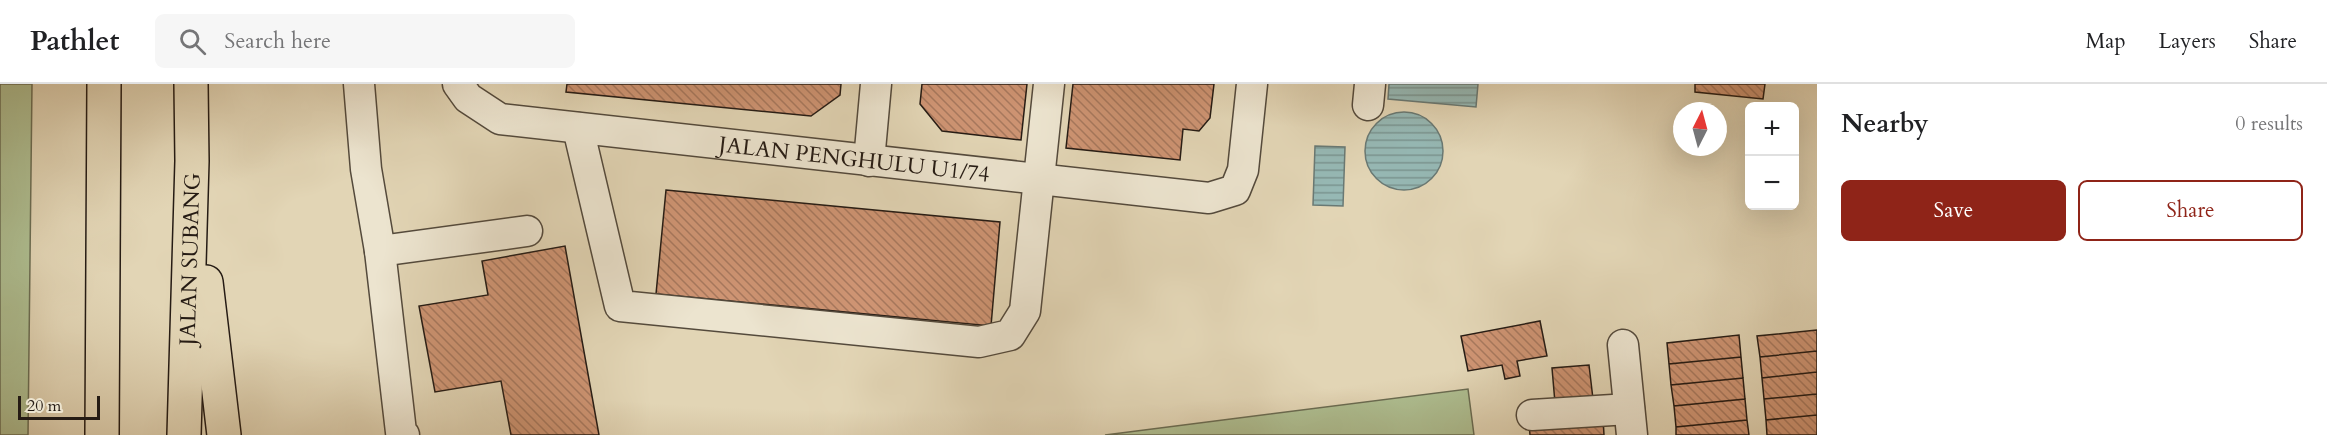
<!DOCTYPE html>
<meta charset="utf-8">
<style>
body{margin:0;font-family:Cardo,serif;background:#f6f6f6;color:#202124}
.controls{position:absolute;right:18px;top:18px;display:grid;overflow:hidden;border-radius:9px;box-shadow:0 6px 24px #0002}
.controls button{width:54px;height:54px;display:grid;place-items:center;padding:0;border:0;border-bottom:2px solid #e0e0e0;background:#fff;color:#202124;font:30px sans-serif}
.compass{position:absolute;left:1673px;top:18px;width:54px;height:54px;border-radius:50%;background:#fff;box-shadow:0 6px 24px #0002;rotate:6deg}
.scale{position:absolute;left:18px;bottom:15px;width:82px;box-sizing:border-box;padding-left:6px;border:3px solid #251b14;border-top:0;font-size:16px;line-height:21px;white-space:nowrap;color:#251b14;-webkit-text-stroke:4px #ece4cf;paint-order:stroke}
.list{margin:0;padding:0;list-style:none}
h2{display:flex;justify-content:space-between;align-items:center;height:78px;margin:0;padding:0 24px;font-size:26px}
h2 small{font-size:20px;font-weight:400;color:#757577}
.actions{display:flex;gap:12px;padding:18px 24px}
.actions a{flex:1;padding:14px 0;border:2px solid #8f2418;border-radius:9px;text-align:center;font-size:21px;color:#8f2418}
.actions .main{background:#8f2418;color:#fff}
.icon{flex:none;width:33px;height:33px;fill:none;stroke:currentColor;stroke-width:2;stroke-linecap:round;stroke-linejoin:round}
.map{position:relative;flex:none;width:1817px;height:351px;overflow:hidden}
header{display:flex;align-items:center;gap:36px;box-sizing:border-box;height:84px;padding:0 30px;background:#fff;border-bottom:2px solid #e0e0e0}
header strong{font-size:28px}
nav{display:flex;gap:33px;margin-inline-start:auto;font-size:21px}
.search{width:420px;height:54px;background:#f6f6f6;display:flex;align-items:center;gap:15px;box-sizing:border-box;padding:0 21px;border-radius:9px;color:#757577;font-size:22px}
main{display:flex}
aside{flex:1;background:#fff}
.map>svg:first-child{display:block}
.green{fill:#aebe91;stroke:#6a6c52;stroke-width:1.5}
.water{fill:url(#water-rules);stroke:#697974;stroke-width:1.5}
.building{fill:url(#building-back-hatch);stroke:#251b14;stroke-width:1.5}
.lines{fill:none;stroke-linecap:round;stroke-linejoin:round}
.minor-casing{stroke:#544a3c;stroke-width:33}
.major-casing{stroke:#251b14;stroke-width:36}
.minor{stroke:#ece4cf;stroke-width:30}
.major{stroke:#e2d5b5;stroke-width:33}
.labels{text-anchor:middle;stroke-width:6;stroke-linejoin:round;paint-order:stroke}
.street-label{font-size:22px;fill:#251b14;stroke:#ece4cf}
</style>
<header>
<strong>Pathlet</strong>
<div class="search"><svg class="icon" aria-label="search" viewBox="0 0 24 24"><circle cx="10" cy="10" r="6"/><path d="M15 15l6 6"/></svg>Search here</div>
<nav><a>Map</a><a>Layers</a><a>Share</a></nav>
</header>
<main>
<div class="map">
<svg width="1817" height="351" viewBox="0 0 1817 351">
<defs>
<pattern id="water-rules" width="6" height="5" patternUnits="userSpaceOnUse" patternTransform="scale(1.5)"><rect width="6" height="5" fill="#96b8b4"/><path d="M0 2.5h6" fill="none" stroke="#7a9591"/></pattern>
<pattern id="building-back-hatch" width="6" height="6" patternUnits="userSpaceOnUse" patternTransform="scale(1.5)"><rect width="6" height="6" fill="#ce9473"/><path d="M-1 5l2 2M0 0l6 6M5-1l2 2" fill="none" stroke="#a7785d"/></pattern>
</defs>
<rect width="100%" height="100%" fill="#e2d5b5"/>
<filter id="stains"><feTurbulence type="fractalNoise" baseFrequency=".00333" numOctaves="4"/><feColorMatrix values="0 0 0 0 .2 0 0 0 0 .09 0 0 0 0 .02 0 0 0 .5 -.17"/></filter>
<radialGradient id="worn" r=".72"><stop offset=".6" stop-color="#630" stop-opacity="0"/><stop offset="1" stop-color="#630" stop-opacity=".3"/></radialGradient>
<path class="green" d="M 0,0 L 32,0 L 28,351 L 0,351 Z
M 1468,305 L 1474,351 L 1105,351 Z"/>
<path class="water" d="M 1389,0 L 1478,0 L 1476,23 L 1388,15 Z
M1365 67a39 39 0 1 1 78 0a39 39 0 1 1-78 0Z
M 1315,62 L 1345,63 L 1343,122 L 1313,121 Z"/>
<path class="building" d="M 567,0 L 841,0 L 840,11 L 811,32 L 566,8 Z
M 922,0 L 1027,0 L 1021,56 L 942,47 L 920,20 Z
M 1073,0 L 1214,0 L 1210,34 L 1199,47 L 1183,45 L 1180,76 L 1066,64 Z
M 1695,0 L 1765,0 L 1763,15 L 1695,8 Z
M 666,106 L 1000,138 L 991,242 L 656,210 Z
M 565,162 L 599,351 L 511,351 L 501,297 L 435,308 L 419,222 L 488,211 L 482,177 Z
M 1540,237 L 1547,272 L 1517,277 L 1520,292 L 1505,295 L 1502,281 L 1468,287 L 1461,252 Z
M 1817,246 L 1817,267 L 1760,273 L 1757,252 Z
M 1739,251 L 1741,273 L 1669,280 L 1667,259 Z
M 1817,267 L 1817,288 L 1762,294 L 1760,273 Z
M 1741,273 L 1743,294 L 1671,301 L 1669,280 Z
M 1589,281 L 1593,315 L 1555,319 L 1552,284 Z
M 1817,288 L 1817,310 L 1764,315 L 1762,294 Z
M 1743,294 L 1745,315 L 1674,322 L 1671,301 Z
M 1817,310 L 1817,331 L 1766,336 L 1764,315 Z
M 1745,315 L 1747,336 L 1676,343 L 1674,322 Z
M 1817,331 L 1817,351 L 1767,351 L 1766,336 Z
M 1603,334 L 1604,351 L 1530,351 L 1529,339 Z
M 1747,336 L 1749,351 L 1676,351 L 1676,343 Z"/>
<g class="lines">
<g class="minor-casing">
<g id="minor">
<path d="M 359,0 L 366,85 L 380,167 L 401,348 L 404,351"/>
<path id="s1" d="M 458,0 L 468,14 L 500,35 L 1209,114 L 1235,106 L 1243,86 L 1252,0"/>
<path d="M 1368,21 L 1370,0"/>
<path d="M 578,44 L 620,222 L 979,258 L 1010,251 L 1025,227 L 1049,0"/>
<path d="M 869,77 L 876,0"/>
<path d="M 380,167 L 527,147"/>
<path d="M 1623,261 L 1632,351"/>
<path d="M 1532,331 L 1629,325"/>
</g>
</g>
<g class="major-casing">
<g id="major">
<path d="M 206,198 L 224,351"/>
<path d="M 102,351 L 104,0"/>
<path id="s2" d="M 184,351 L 192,77 L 191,0"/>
</g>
</g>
<use href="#minor" class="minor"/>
<use href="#major" class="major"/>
</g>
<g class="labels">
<g class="street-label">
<text dy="8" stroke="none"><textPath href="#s1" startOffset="412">JALAN PENGHULU U1/74</textPath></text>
<text dy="8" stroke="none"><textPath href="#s2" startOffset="176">JALAN SUBANG</textPath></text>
</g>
</g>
<rect width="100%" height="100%" filter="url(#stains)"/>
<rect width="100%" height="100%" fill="url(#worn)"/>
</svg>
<div class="controls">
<button>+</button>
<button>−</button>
</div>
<svg class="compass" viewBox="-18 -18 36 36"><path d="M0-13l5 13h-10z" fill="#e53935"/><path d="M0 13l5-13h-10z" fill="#757577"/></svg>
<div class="scale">20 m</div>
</div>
<aside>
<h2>Nearby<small>0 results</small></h2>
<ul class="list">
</ul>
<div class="actions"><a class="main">Save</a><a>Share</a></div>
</aside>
</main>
